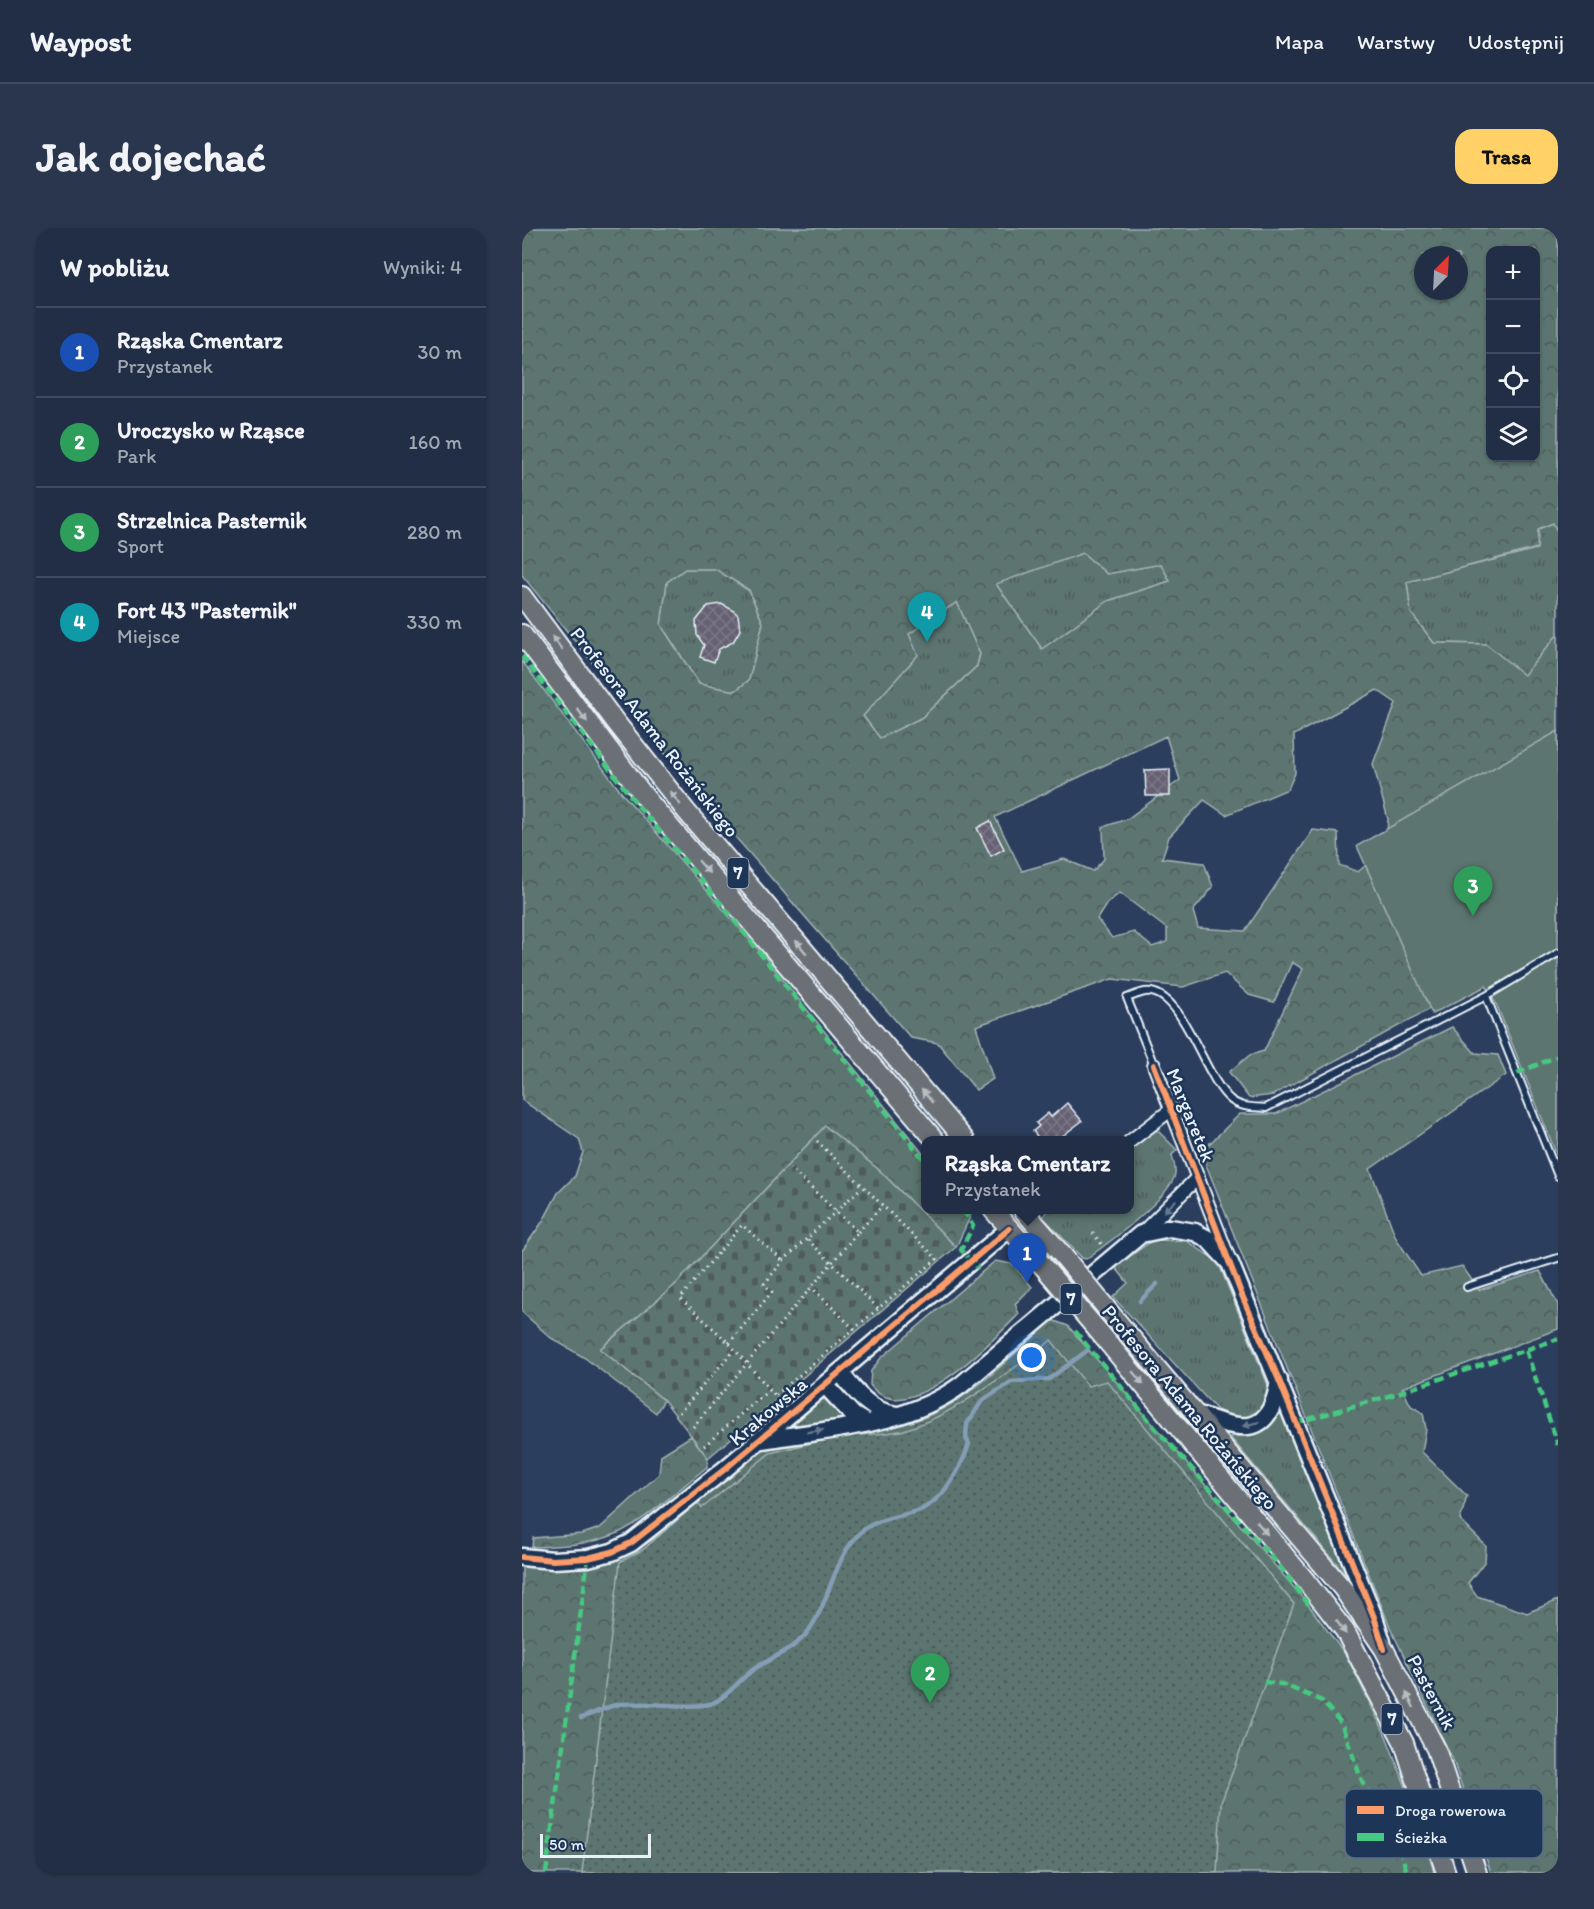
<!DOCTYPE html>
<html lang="pl">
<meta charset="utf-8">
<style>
body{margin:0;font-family:Itim,sans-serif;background:#29364d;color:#f1f3f6}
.controls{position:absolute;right:18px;top:18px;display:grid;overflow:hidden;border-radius:12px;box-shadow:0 2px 4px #0004}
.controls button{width:54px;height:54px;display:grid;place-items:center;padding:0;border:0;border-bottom:2px solid #3e4a5f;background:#212e46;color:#f1f3f6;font:30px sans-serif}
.compass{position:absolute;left:892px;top:18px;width:54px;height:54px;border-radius:50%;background:#212e46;box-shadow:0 2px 4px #0004;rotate:24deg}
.scale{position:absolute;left:18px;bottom:15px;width:111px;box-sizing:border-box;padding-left:6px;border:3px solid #e8f1f8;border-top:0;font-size:16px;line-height:21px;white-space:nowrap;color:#e8f1f8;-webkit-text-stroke:4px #1d3557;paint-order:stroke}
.you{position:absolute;left:510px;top:1130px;width:21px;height:21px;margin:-15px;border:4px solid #fff;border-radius:50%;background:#1a73e8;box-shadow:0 0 0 9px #1a73e833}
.badge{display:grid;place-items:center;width:39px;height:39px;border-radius:50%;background:#ffd166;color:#fff;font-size:20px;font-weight:700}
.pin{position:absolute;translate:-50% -50px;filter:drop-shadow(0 2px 3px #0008)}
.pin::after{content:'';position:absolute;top:32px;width:21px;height:18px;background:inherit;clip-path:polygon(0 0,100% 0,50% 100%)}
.popup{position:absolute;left:399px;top:908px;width:213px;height:78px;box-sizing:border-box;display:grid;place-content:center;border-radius:12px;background:#212e46;filter:drop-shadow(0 2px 4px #0005);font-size:20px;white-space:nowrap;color:#a2a8b3}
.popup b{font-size:22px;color:#f1f3f6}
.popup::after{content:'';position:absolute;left:50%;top:100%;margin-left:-12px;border:12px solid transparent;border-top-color:#212e46}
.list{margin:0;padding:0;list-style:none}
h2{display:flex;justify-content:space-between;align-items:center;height:78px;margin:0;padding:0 24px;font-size:26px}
h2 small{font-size:20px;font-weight:400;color:#a2a8b3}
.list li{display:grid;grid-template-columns:39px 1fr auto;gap:18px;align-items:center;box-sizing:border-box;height:90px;padding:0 24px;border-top:2px solid #3e4a5f}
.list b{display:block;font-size:22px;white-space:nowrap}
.list p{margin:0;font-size:20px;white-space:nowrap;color:#a2a8b3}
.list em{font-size:20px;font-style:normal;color:#a2a8b3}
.icon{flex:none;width:33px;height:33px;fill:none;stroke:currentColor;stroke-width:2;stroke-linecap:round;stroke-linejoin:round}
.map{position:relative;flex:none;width:1036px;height:1645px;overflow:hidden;border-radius:18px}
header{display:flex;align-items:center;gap:36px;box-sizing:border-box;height:84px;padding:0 30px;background:#212e46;border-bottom:2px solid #3e4a5f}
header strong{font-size:28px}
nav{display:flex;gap:33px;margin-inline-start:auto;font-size:21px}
.intro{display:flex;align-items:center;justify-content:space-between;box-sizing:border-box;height:144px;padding:0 36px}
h1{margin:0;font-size:42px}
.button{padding:15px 27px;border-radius:18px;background:#ffd166;color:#111;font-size:21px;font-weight:700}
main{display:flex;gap:36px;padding:0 36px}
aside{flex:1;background:#212e46;border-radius:18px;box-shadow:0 2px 4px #0004}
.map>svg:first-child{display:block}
.grass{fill:url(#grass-tufts);stroke:#a2b2b4;stroke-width:1.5}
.forest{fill:url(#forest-crowns);stroke:#a2b2b4;stroke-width:1.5;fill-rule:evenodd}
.cemetery{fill:url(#cemetery-stones);stroke:#a2b2b4;stroke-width:1.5}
.park{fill:url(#park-dots);stroke:#a2b2b4;stroke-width:1.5}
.pitch{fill:#5c7470;stroke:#a2b2b4;stroke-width:1.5}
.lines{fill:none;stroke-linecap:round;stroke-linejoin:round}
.stream{stroke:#849eb5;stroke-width:4.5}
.building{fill:url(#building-cross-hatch);stroke:#e8f1f8;stroke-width:1.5}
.lane-casing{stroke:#e8f1f8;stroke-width:10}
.street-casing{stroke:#e8f1f8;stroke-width:16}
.secondary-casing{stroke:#e8f1f8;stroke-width:21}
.primary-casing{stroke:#e8f1f8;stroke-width:22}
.path{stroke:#e8f1f8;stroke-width:3;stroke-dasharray:1.5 4.5;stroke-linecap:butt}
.lane{stroke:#1d3557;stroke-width:6}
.street{stroke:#1d3557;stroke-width:12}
.secondary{stroke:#1d3557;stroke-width:16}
.primary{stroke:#6a7074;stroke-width:18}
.primary-bridge-casing{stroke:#e8f1f8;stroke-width:22;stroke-linecap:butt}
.primary-bridge{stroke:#6a7074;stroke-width:18}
.quiet{stroke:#46c982;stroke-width:4.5;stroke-dasharray:9 4.5;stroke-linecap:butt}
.cycleway-casing{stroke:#1d3557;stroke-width:10}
.cycleway{stroke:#fa9b69;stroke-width:6}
.oneway{fill:#b6bdc3}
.oneway2{fill:#64778f}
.labels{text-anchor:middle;stroke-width:5;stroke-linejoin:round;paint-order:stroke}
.shield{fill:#1d3557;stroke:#abb9c8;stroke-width:1.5}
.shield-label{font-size:18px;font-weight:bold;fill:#e8f1f8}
.street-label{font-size:20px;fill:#e8f1f8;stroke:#1d3557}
.key{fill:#1d3557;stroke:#5a6d87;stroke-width:1.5}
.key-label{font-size:16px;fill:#e8f1f8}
</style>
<header>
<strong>Waypost</strong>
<nav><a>Mapa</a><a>Warstwy</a><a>Udostępnij</a></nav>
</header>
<div class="intro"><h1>Jak dojechać</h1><a class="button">Trasa</a></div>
<main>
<aside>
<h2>W pobliżu<small>Wyniki: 4</small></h2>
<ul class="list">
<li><span class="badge" style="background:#1a4fb4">1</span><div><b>Rząska Cmentarz</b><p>Przystanek</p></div><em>30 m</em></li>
<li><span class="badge" style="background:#2e9e5b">2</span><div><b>Uroczysko w Rząsce</b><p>Park</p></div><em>160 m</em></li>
<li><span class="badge" style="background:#2e9e5b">3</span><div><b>Strzelnica Pasternik</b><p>Sport</p></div><em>280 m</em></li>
<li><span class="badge" style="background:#0f9aa8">4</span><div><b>Fort 43 &quot;Pasternik&quot;</b><p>Miejsce</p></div><em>330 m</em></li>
</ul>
</aside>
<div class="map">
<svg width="1036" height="1645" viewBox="0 0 1036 1645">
<defs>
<pattern id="grass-tufts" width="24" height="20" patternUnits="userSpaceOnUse" patternTransform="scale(1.5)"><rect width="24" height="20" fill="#5c7470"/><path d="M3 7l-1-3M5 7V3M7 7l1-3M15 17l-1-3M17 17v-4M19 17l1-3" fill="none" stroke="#505c5b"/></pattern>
<pattern id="forest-crowns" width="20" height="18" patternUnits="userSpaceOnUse" patternTransform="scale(1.5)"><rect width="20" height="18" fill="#5c7470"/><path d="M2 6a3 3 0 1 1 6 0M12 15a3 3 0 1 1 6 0" fill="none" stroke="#505c5b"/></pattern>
<pattern id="cemetery-stones" width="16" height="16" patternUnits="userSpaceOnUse" patternTransform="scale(1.5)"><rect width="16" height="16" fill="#5c7470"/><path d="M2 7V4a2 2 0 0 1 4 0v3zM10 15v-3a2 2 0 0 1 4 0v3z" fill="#505c5b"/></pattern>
<pattern id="park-dots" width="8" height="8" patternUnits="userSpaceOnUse" patternTransform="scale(1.5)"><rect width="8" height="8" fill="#5c7470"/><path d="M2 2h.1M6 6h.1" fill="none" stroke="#505c5b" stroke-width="1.8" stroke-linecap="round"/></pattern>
<pattern id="building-cross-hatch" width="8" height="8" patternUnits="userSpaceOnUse" patternTransform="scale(1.5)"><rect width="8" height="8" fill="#666173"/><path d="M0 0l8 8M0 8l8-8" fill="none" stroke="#7c7888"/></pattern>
</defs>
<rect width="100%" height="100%" fill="#2c3e5d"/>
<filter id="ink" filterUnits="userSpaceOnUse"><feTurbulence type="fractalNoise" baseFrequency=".0167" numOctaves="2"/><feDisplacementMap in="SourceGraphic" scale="12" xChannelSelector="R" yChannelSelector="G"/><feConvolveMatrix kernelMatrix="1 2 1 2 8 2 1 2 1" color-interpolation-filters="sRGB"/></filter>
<g filter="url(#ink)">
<path class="grass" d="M 1031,295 L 1036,305 L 1036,406 L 1002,448 L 964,416 L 912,415 L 889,385 L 885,354 L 1015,321 L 1016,301 Z
M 561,325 L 585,346 L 639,336 L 648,353 L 586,373 L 520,421 L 473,355 Z
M 163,341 L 194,341 L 227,363 L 241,395 L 227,452 L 213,463 L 177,456 L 139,397 L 145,354 Z
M 435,374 L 458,426 L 455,438 L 399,490 L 358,511 L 341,488 L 395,427 L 386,406 Z
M 635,902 L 655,922 L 650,927 C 651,932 654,941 653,946 C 650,968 584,1017 564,1031 L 560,1030 L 521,989 L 526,982 L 607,982 L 607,922 Z
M 631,1012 L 665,1013 L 696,1034 L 747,1160 L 738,1182 L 718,1192 L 695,1182 L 591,1069 L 606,1055 L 593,1039 Z
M 302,1168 L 321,1191 L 266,1198 Z
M 760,1185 L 827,1350 L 708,1209 L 730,1206 Z"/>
<path class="forest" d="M 0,0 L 1036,0 L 1036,305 L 1031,295 L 1016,301 L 1015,320 L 885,354 L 889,385 L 912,415 L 964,416 L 1002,447 L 1036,406 L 1036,703 L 920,774 L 751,867 L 727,870 L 707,844 L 728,827 L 742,823 L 781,741 L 770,734 L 752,774 L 727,767 L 703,745 L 661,759 L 590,751 L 454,798 L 471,851 L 454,862 L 416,815 L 389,810 L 174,564 L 0,347 ZM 969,22 L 1014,22 L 1014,230 L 969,230 ZM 901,27 L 937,27 L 937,63 L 901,63 ZM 561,325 L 585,346 L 639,336 L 648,353 L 586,373 L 520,421 L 474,356 ZM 163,341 L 193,341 L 227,362 L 241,395 L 227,452 L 213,463 L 177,456 L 139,397 L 145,354 ZM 435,374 L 458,426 L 455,438 L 399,490 L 358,510 L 341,488 L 396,427 L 387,406 ZM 855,462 L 874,475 L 851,536 L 866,591 L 864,619 L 836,644 L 817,637 L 816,605 L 791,602 L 723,703 L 676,700 L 671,683 L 691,659 L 682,635 L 640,630 L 647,609 L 682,572 L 704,587 L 766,561 L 773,545 L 772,507 ZM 644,508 L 658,552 L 605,591 L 581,599 L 582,631 L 571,643 L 542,631 L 500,643 L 473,589 ZM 598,665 L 645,701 L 645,714 L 630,719 L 612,704 L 590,710 L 575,691 L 585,675 Z
M 0,433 L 99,564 L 241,727 L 403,928 L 403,982 L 444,982 L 449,987 L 434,1019 L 357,942 L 303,898 L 152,1058 L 78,1121 L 142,1172 L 134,1185 L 63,1130 L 29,1110 L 0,1084 L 0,1023 L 21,993 L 36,965 L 53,948 L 61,924 L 57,911 L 0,872 Z
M 930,799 L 953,825 L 976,827 L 984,847 L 848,941 L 874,1010 L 899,1048 L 940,1038 L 957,1062 L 1018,1043 L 1036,1077 L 1036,1101 L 880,1160 L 889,1178 L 901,1185 L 904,1201 L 900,1224 L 945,1268 L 938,1292 L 964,1318 L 963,1333 L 946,1355 L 955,1368 L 1005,1385 L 1036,1372 L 1036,1645 L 969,1645 L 931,1532 L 868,1399 L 679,924 L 718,886 L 754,886 Z
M 473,1033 L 490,1036 L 510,1059 L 493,1076 L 497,1086 C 470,1113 384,1205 348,1157 L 349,1143 L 359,1130 Z
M 530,1092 L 546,1098 L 782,1371 L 825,1429 L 864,1508 L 900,1600 L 912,1645 L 0,1645 L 0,1339 C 98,1350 128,1316 197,1257 C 209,1247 225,1228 239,1223 C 284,1207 333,1209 378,1197 C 440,1183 484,1132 530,1092 Z
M 169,1208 L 186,1230 L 185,1239 C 158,1260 125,1292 94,1306 C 68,1317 38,1318 10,1319 L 11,1310 L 60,1306 L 78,1300 L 137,1246 L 139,1227 Z"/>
<path class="cemetery" d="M 303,898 L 357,942 L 434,1019 L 186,1230 L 142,1172 L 78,1121 L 152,1058 Z"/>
<path class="park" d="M 529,1112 L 566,1158 L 585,1153 L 772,1376 L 699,1575 L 695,1645 L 60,1645 L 98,1334 L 122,1321 L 175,1275 L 180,1280 L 248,1225 L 306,1211 L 308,1208 C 331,1206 359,1208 382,1202 C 431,1188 476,1150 518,1122 Z"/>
<path class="pitch" d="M 1036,503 L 1036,930 L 975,778 L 964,758 L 910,786 L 835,618 Z"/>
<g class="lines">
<path class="stream" d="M 618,1073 L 635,1056
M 59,1490 C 71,1486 85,1478 98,1476 C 120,1473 176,1483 193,1474 C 209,1466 220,1448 235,1439 C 251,1429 271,1422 284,1406 C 309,1375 310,1330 340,1303 C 356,1290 377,1289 395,1283 C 420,1275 440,1239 447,1216 L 444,1210 L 445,1196 L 460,1173 L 489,1154 L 527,1151 L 566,1122"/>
</g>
<path class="building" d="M 199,376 L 211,382 L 216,387 L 218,402 L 211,414 L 197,421 L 192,434 L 178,429 L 182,417 L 175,407 L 174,393 L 186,378 Z
M 648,541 L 648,568 L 624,568 L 623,542 Z
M 468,593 L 482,621 L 469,628 L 455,600 Z
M 545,875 L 560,893 L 535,912 L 518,912 L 511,903 L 517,898 L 514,895 L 526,885 L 529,889 Z"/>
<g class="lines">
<g class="lane-casing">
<path id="lane" d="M 964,768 L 1036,948
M 632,837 L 605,770 C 611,768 617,765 623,764 C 661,759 681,850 709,872 C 719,880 733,879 744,880 L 964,768 L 1036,725
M 945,1059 L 1036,1030"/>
</g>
<g class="street-casing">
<path id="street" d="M 632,837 L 707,1031
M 607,914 L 650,881
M 620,1005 L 676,949"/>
</g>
<g class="secondary-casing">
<path id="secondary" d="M 318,1144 C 333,1164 349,1184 374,1187
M 303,1157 L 331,1187 L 344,1195
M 671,1185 C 717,1201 748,1214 757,1152
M 235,1213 C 304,1201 382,1199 439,1157 L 619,1006 L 648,1000 L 673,1004 L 686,1011 L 708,1035 L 852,1389 L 860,1414
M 0,1329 L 31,1332 L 66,1330 L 90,1324 L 109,1315 L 203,1241 L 487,1001"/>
</g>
<g class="primary-casing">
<path id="primary" d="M 0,368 L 92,492 L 164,583 L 443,912
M 0,406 L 123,569 L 413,912
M 471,982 L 520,1037
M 501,982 L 542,1029
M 595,1093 L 821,1361 L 862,1421 L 914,1521 L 955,1645
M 578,1105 L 783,1352 L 823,1403 L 882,1515 L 924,1645"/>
</g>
<path class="path" d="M 295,913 L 415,1031 L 332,1101
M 336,1004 L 360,978
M 571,1005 L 581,1018
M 286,1012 L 358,1082
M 207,1115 L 250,1064 L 242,1056 L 261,1033 L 340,959
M 254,1167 L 332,1101 L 289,1059
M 256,1171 L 207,1115 L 158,1070 L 220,997 L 261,1033
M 157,1185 L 212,1122
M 171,1199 L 336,1004 L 268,940
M 182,1218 L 248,1161"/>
<use href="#lane" class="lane"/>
<use href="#street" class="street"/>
<use href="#secondary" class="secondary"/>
<use href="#primary" class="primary"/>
<g class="primary-bridge-casing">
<path id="primary-bridge" d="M 542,1029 L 595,1093
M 520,1037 L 578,1105"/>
</g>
<use href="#primary-bridge" class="primary-bridge"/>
<path class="quiet" d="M 0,428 L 117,579 L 195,671 L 403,933
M 995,845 L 1036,828
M 441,982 L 451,998 L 439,1022 L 456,1040
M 553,1103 L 634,1201 L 756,1336 L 790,1381
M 1004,1122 L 1036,1217
M 773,1195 L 870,1167 L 1036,1111
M 742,1454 L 760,1456 L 800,1473 L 819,1495 L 840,1553 L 874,1607 L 885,1645
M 24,1645 L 66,1330"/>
<g class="cycleway-casing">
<path id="cycleway" d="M 632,837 L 719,1065 L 757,1152 L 852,1389 L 862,1421
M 0,1329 L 31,1332 L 66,1330 L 90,1324 L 109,1315 L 203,1241 L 487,1001"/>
</g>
<use href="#cycleway" class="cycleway"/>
</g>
<defs><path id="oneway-solid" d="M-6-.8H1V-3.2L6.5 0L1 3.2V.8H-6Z" transform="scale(1.5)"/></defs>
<g class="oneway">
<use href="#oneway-solid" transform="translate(35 415) rotate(-126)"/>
<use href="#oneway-solid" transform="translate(60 487) rotate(53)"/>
<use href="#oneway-solid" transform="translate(153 570) rotate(-129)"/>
<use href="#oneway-solid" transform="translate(182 639) rotate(49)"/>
<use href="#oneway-solid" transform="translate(279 719) rotate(-130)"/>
<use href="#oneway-solid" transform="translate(405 868) rotate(-130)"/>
<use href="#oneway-solid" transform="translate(616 1150) rotate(50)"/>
<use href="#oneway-solid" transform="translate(740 1300) rotate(50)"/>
<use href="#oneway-solid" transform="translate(819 1399) rotate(54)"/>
<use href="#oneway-solid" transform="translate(888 1472) rotate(-117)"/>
</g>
<g class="oneway2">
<use href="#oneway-solid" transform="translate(648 978) rotate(136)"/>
<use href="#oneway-solid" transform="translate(729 1196) rotate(167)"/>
<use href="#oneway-solid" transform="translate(293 1203) rotate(-9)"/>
</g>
</g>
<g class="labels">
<g class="shield">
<rect x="205.5" y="630" width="21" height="30" rx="4.5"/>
<rect x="538.5" y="1056" width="21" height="30" rx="4.5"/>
<rect x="859.5" y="1476" width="21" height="30" rx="4.5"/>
</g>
<g class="shield-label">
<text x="216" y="651">7</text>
<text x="549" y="1077">7</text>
<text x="870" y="1497">7</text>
</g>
<g class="street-label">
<text transform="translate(133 504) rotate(52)" y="7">Profesora Adama Rożańskiego</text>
<text transform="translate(669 887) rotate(68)" y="7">Margaretek</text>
<text transform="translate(668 1179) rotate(50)" y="7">Profesora Adama Rożańskiego</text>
<text transform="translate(246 1183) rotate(-40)" y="7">Krakowska</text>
<text transform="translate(910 1464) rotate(62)" y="7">Pasternik</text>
</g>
</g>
<rect x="823" y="1561" width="198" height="69" rx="9" class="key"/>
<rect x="835" y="1578" width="27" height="8" fill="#fa9b69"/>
<rect x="835" y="1605" width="27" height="8" fill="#46c982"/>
<g class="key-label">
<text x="873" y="1588">Droga rowerowa</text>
<text x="873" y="1615">Ścieżka</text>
</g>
</svg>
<div class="controls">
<button>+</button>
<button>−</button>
<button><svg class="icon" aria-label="locate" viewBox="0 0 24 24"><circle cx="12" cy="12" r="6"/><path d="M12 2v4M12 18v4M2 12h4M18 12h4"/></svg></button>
<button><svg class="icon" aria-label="layers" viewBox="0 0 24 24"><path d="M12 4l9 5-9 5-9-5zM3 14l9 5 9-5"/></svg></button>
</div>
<svg class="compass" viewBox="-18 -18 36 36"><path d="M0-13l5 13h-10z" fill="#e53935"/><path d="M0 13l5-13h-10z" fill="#a2a8b3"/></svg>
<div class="scale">50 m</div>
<div class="you"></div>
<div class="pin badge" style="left:505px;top:1055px;background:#1a4fb4">1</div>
<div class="popup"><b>Rząska Cmentarz</b>Przystanek</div>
<div class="pin badge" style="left:408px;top:1475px;background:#2e9e5b">2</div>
<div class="pin badge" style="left:951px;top:688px;background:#2e9e5b">3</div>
<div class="pin badge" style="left:405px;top:414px;background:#0f9aa8">4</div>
</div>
</main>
